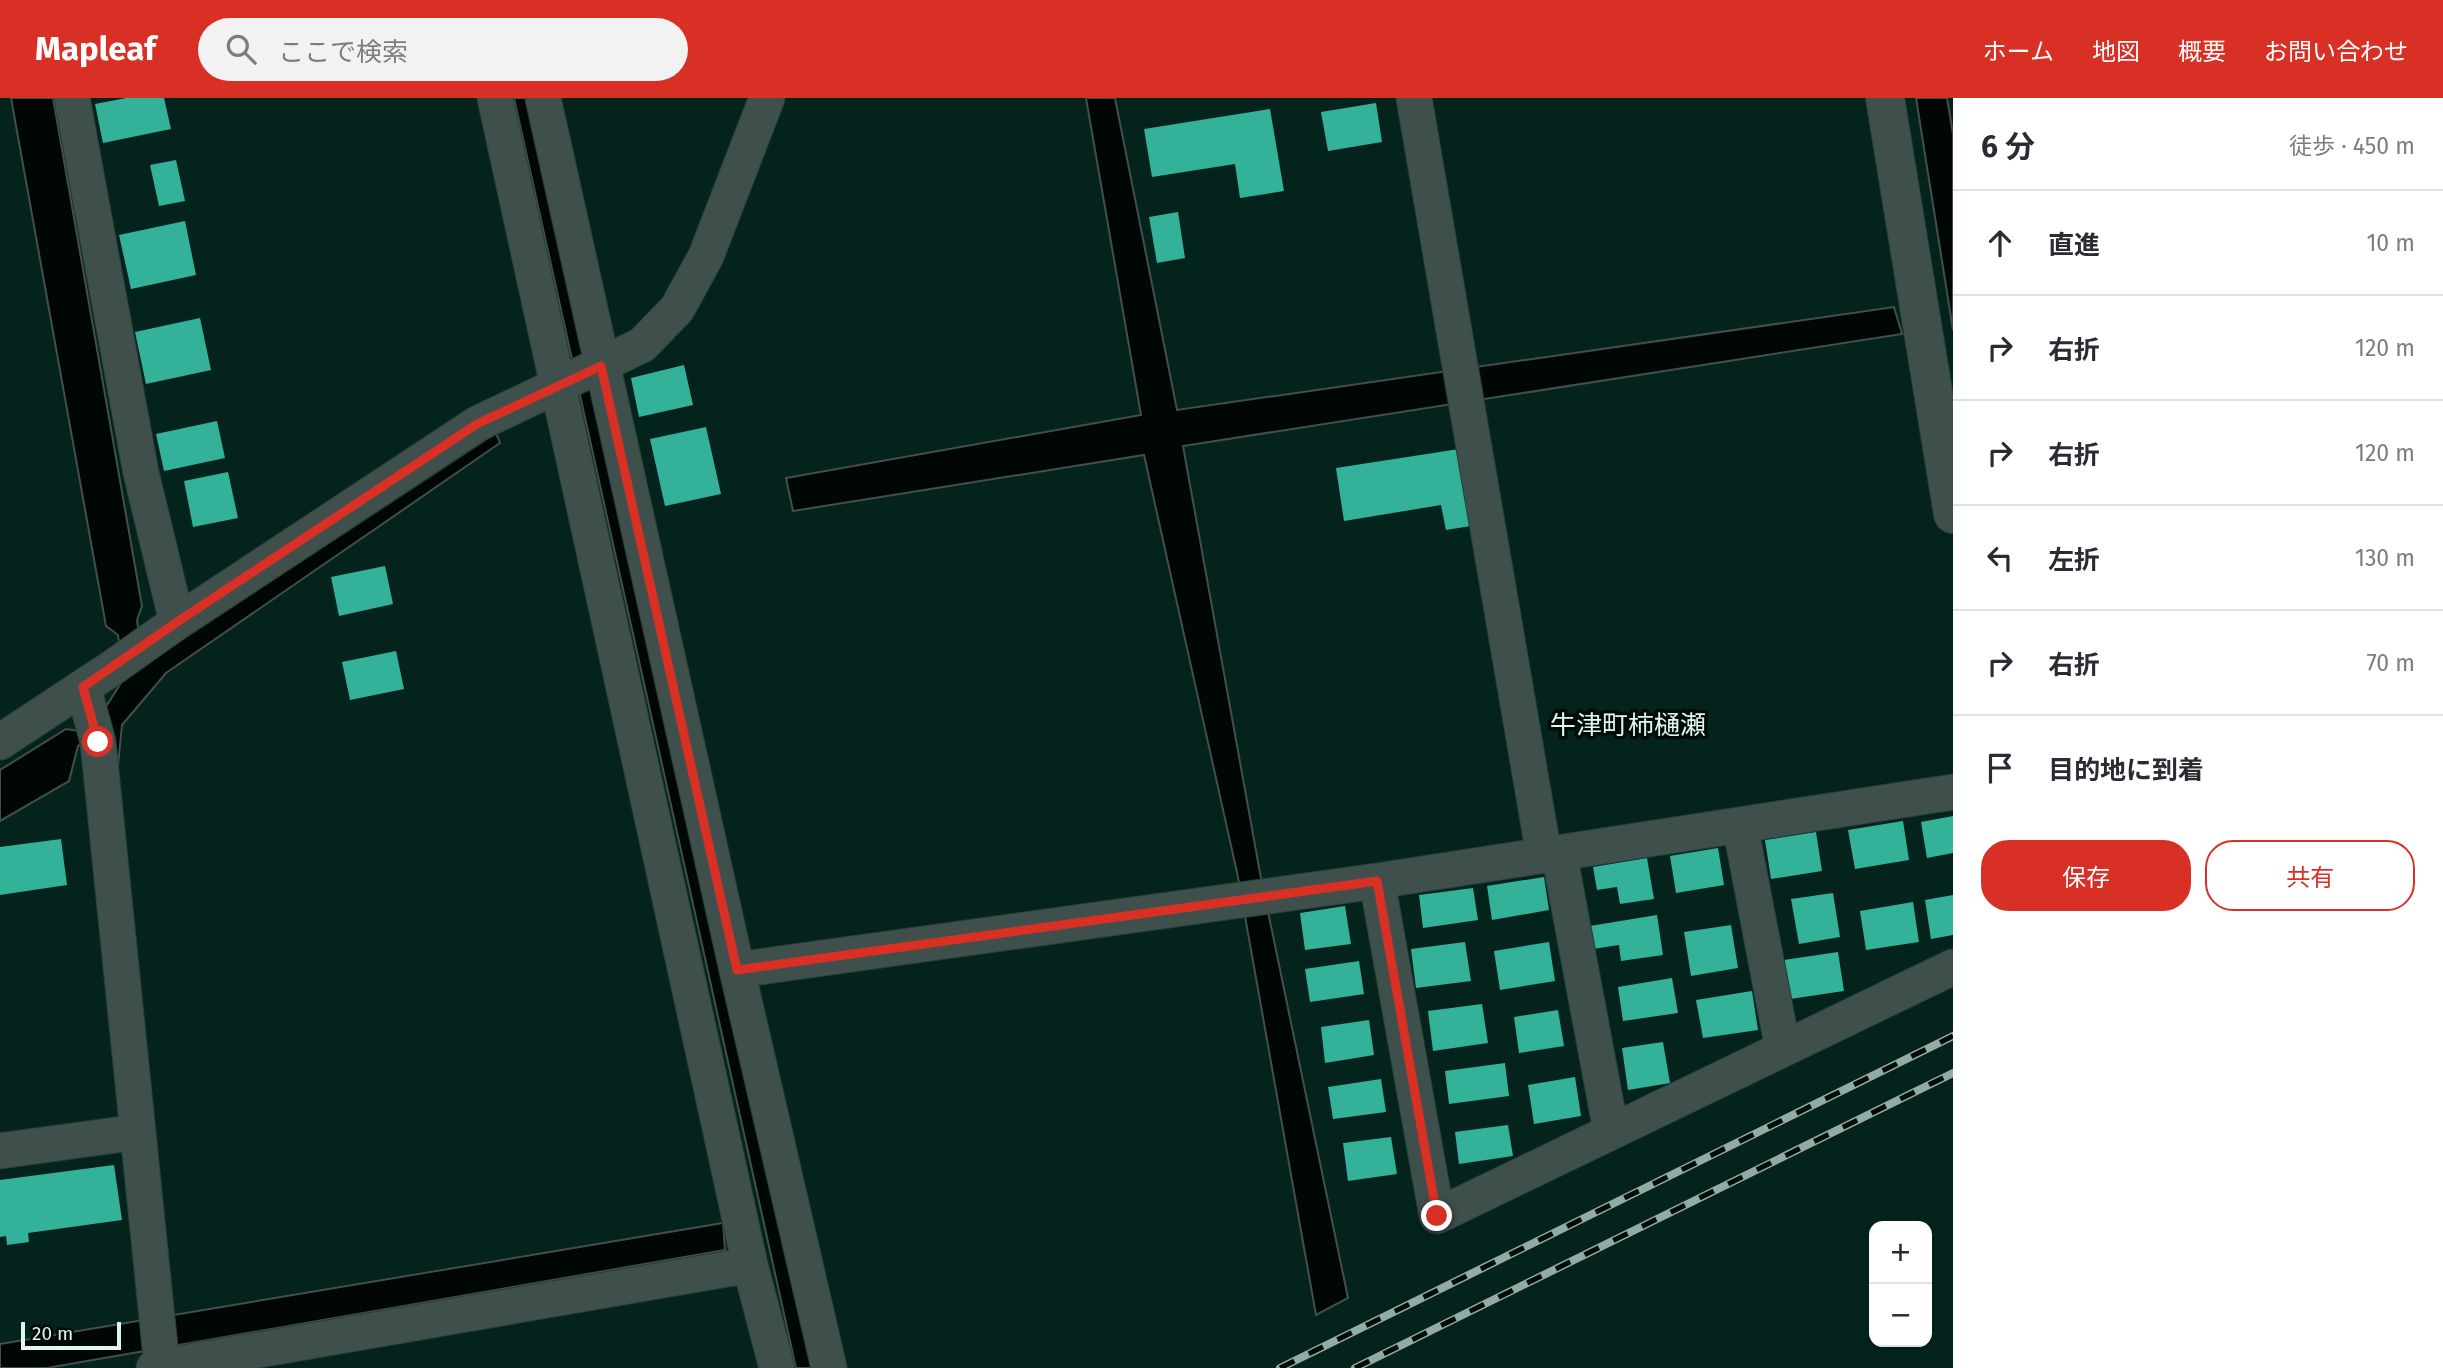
<!DOCTYPE html>
<html lang="ja">
<meta charset="utf-8">
<style>
body{margin:0;font-family:"Fira Sans","Noto Sans JP",sans-serif;background:#f2f2f3;color:#2b2b33}
.controls{position:absolute;right:21px;bottom:21px;display:grid;overflow:hidden;border-radius:14px;box-shadow:0 2px 5px #0004}
.controls button{width:63px;height:63px;display:grid;place-items:center;padding:0;border:0;border-bottom:2px solid #e1e1e2;background:#fff;color:#2b2b33;font:35px sans-serif}
.scale{position:absolute;left:21px;bottom:18px;width:100px;box-sizing:border-box;padding-left:7px;border:4px solid #e0f6ef;border-top:0;font-size:19px;line-height:24px;white-space:nowrap;color:#e0f6ef;-webkit-text-stroke:5px #000a07;paint-order:stroke}
.stop{position:absolute;width:21px;height:21px;margin:-16px;border:5px solid #d93025;border-radius:50%;background:#fff}
.stop.end{background:#d93025;border-color:#fff;box-shadow:0 2px 7px #0008}
.list{margin:0;padding:0;list-style:none}
h2{display:flex;justify-content:space-between;align-items:center;height:91px;margin:0;padding:0 28px;font-size:30px}
h2 small{font-size:23px;font-weight:400;color:#7c7c81}
.list li{display:grid;grid-template-columns:46px 1fr auto;gap:21px;align-items:center;box-sizing:border-box;height:105px;padding:0 28px;border-top:2px solid #e1e1e2}
.list b{display:block;font-size:26px;white-space:nowrap}
.list em{font-size:23px;font-style:normal;color:#7c7c81}
.actions{display:flex;gap:14px;padding:21px 28px}
.actions a{flex:1;padding:16px 0;border:2px solid #d93025;border-radius:28px;text-align:center;font-size:24px;color:#d93025}
.actions .main{background:#d93025;color:#fff}
.icon{flex:none;width:38px;height:38px;fill:none;stroke:currentColor;stroke-width:2;stroke-linecap:round;stroke-linejoin:round}
.map{position:relative;flex:none;width:1953px;height:1270px;overflow:hidden}
header{display:flex;align-items:center;gap:42px;box-sizing:border-box;height:98px;padding:0 35px;background:#d93025;color:#fff}
header strong{font-size:33px}
nav{display:flex;gap:38px;margin-inline-start:auto;font-size:24px}
.search{width:490px;height:63px;background:#f2f2f3;display:flex;align-items:center;gap:18px;box-sizing:border-box;padding:0 24px;border-radius:38px;color:#7c7c81;font-size:26px}
main{display:flex}
aside{flex:1;background:#fff}
.map>svg:first-child{display:block}
.water{fill:#000705;stroke:#434f4b;stroke-width:2}
.building{fill:#34b299}
.lines{fill:none;stroke-linecap:round;stroke-linejoin:round}
.minor-casing{stroke:#22413a;stroke-width:37}
.tertiary-casing{stroke:#22413a;stroke-width:40}
.minor{stroke:#3f4f4b;stroke-width:35}
.tertiary{stroke:#3f4f4b;stroke-width:38}
.rail-casing{stroke:#92aca5;stroke-width:8}
.rail{stroke:#000a07;stroke-width:5;stroke-dasharray:16;stroke-linecap:butt}
.route{stroke:#d93025;stroke-width:9}
.labels{text-anchor:middle;stroke-width:7;stroke-linejoin:round;paint-order:stroke}
.quarter-label{font-size:26px;fill:#e0f6ef;stroke:#000a07}
</style>
<header>
<strong>Mapleaf</strong>
<div class="search"><svg class="icon" aria-label="search" viewBox="0 0 24 24"><circle cx="10" cy="10" r="6"/><path d="M15 15l6 6"/></svg>ここで検索</div>
<nav><a>ホーム</a><a>地図</a><a>概要</a><a>お問い合わせ</a></nav>
</header>
<main>
<div class="map">
<svg width="1953" height="1270" viewBox="0 0 1953 1270">
<rect width="100%" height="100%" fill="#03231c"/>
<path class="water" d="M 11,0 L 53,0 L 142,508 L 137,522 L 143,567 L 496,335 L 500,345 L 166,575 L 122,627 L 118,668 L 108,626 L 78,648 L 69,683 L 0,723 L 0,672 L 66,631 L 79,633 L 107,607 L 124,580 L 118,537 L 106,528 Z
M 514,0 L 531,0 L 812,1270 L 796,1270 Z
M 1086,0 L 1115,0 L 1177,312 L 1894,209 L 1902,236 L 1183,348 L 1260,775 L 1348,1200 L 1316,1217 L 1238,779 L 1144,357 L 793,413 L 786,380 L 1141,317 Z
M 1916,0 L 1947,0 L 1953,36 L 1953,232 Z
M 723,1125 L 725,1152 L 47,1270 L 0,1270 L 0,1246 Z"/>
<path class="building" d="M 126,0 L 164,0 L 171,31 L 103,45 L 95,6 Z
M 1376,5 L 1382,44 L 1328,53 L 1321,14 Z
M 1270,11 L 1284,93 L 1240,100 L 1235,66 L 1152,79 L 1144,31 Z
M 176,62 L 185,103 L 159,108 L 150,67 Z
M 1178,114 L 1185,160 L 1157,165 L 1149,119 Z
M 185,123 L 196,177 L 131,191 L 119,137 Z
M 200,220 L 211,272 L 146,286 L 135,234 Z
M 684,267 L 693,307 L 639,319 L 631,280 Z
M 217,323 L 225,360 L 164,373 L 156,336 Z
M 706,329 L 721,396 L 665,408 L 650,341 Z
M 1459,351 L 1471,428 L 1446,432 L 1441,407 L 1344,423 L 1336,370 Z
M 228,374 L 238,420 L 193,429 L 184,383 Z
M 385,468 L 393,506 L 339,518 L 331,479 Z
M 396,553 L 404,591 L 350,602 L 342,564 Z
M 1953,718 L 1953,755 L 1927,760 L 1921,724 Z
M 1903,723 L 1909,762 L 1855,771 L 1848,732 Z
M 1816,734 L 1822,773 L 1771,781 L 1765,742 Z
M 61,741 L 67,787 L 0,797 L 0,749 Z
M 1718,750 L 1724,787 L 1676,795 L 1670,758 Z
M 1647,760 L 1654,801 L 1620,806 L 1617,789 L 1597,792 L 1593,769 Z
M 1544,779 L 1549,812 L 1492,822 L 1487,788 Z
M 1473,790 L 1478,822 L 1423,830 L 1419,797 Z
M 1833,795 L 1840,839 L 1799,846 L 1791,801 Z
M 1953,797 L 1953,837 L 1931,841 L 1925,802 Z
M 1913,804 L 1919,844 L 1866,852 L 1860,813 Z
M 1345,808 L 1351,846 L 1305,852 L 1300,815 Z
M 1657,817 L 1663,857 L 1621,863 L 1619,847 L 1593,851 L 1590,828 Z
M 1731,827 L 1738,870 L 1691,878 L 1684,834 Z
M 1465,844 L 1471,883 L 1416,890 L 1411,851 Z
M 1549,844 L 1555,883 L 1500,892 L 1494,853 Z
M 1838,854 L 1844,893 L 1790,901 L 1784,862 Z
M 1359,863 L 1364,896 L 1310,904 L 1305,871 Z
M 1672,880 L 1678,915 L 1623,923 L 1618,889 Z
M 1752,893 L 1758,932 L 1703,940 L 1696,902 Z
M 1482,906 L 1488,945 L 1433,953 L 1428,913 Z
M 1558,912 L 1564,948 L 1519,955 L 1514,919 Z
M 1369,922 L 1374,957 L 1325,965 L 1321,929 Z
M 1663,944 L 1670,985 L 1628,992 L 1622,950 Z
M 1505,965 L 1509,998 L 1449,1006 L 1445,973 Z
M 1575,979 L 1581,1018 L 1534,1026 L 1528,987 Z
M 1381,981 L 1386,1014 L 1333,1021 L 1328,989 Z
M 1508,1027 L 1513,1058 L 1459,1066 L 1455,1034 Z
M 1391,1039 L 1397,1076 L 1348,1083 L 1343,1045 Z
M 114,1067 L 122,1122 L 28,1135 L 29,1144 L 7,1147 L 6,1138 L 0,1139 L 0,1082 Z"/>
<g class="lines">
<g class="minor-casing">
<path id="minor" d="M 72,0 L 141,375 L 177,524
M 495,0 L 750,1167 L 777,1270
M 543,0 L 737,872 L 829,1270
M 1414,0 L 1544,757
M 83,589 L 98,644 L 162,1269
M 0,644 L 112,570 L 177,524 L 477,326 L 642,247 L 677,211 L 706,158 L 767,0
M 1740,727 L 1783,951
M 1559,755 L 1611,1033
M 1377,783 L 1437,1118 L 1953,869
M 737,872 L 1377,783 L 1953,694
M 0,1053 L 138,1034
M 154,1270 L 750,1167"/>
</g>
<g class="tertiary-casing">
<path id="tertiary" d="M 1885,0 L 1953,416"/>
</g>
<use href="#minor" class="minor"/>
<use href="#tertiary" class="tertiary"/>
<g class="rail-casing">
<path id="rail" d="M 1280,1270 L 1953,938
M 1355,1270 L 1953,975"/>
</g>
<use href="#rail" class="rail"/>
</g>
<g class="lines">
<path class="route" d="M 98,644 L 83,589 L 177,524 L 477,326 L 601,268 L 737,872 L 1377,783 L 1437,1118"/>
</g>
<g class="labels">
<g class="quarter-label">
<text x="1628" y="636">牛津町柿樋瀬</text>
</g>
</g>
</svg>
<div class="controls">
<button>+</button>
<button>−</button>
</div>
<div class="scale">20 m</div>
<div class="stop" style="left:98px;top:644px"></div>
<div class="stop end" style="left:1437px;top:1118px"></div>
</div>
<aside>
<h2>6 分<small>徒歩 · 450 m</small></h2>
<ul class="list">
<li><svg class="icon" aria-label="ahead" viewBox="0 0 24 24"><path d="M12 20V5M6 11l6-6 6 6"/></svg><div><b>直進</b></div><em>10 m</em></li>
<li><svg class="icon" aria-label="right" viewBox="0 0 24 24"><path d="M7 20v-9h11M14 6l5 5-5 5"/></svg><div><b>右折</b></div><em>120 m</em></li>
<li><svg class="icon" aria-label="right" viewBox="0 0 24 24"><path d="M7 20v-9h11M14 6l5 5-5 5"/></svg><div><b>右折</b></div><em>120 m</em></li>
<li><svg class="icon" aria-label="left" viewBox="0 0 24 24"><path d="M17 20v-9H6M10 6l-5 5 5 5"/></svg><div><b>左折</b></div><em>130 m</em></li>
<li><svg class="icon" aria-label="right" viewBox="0 0 24 24"><path d="M7 20v-9h11M14 6l5 5-5 5"/></svg><div><b>右折</b></div><em>70 m</em></li>
<li><svg class="icon" aria-label="arrive" viewBox="0 0 24 24"><path d="M6 21V4h12l-3 4 3 4H6"/></svg><div><b>目的地に到着</b></div></li>
</ul>
<div class="actions"><a class="main">保存</a><a>共有</a></div>
</aside>
</main>
